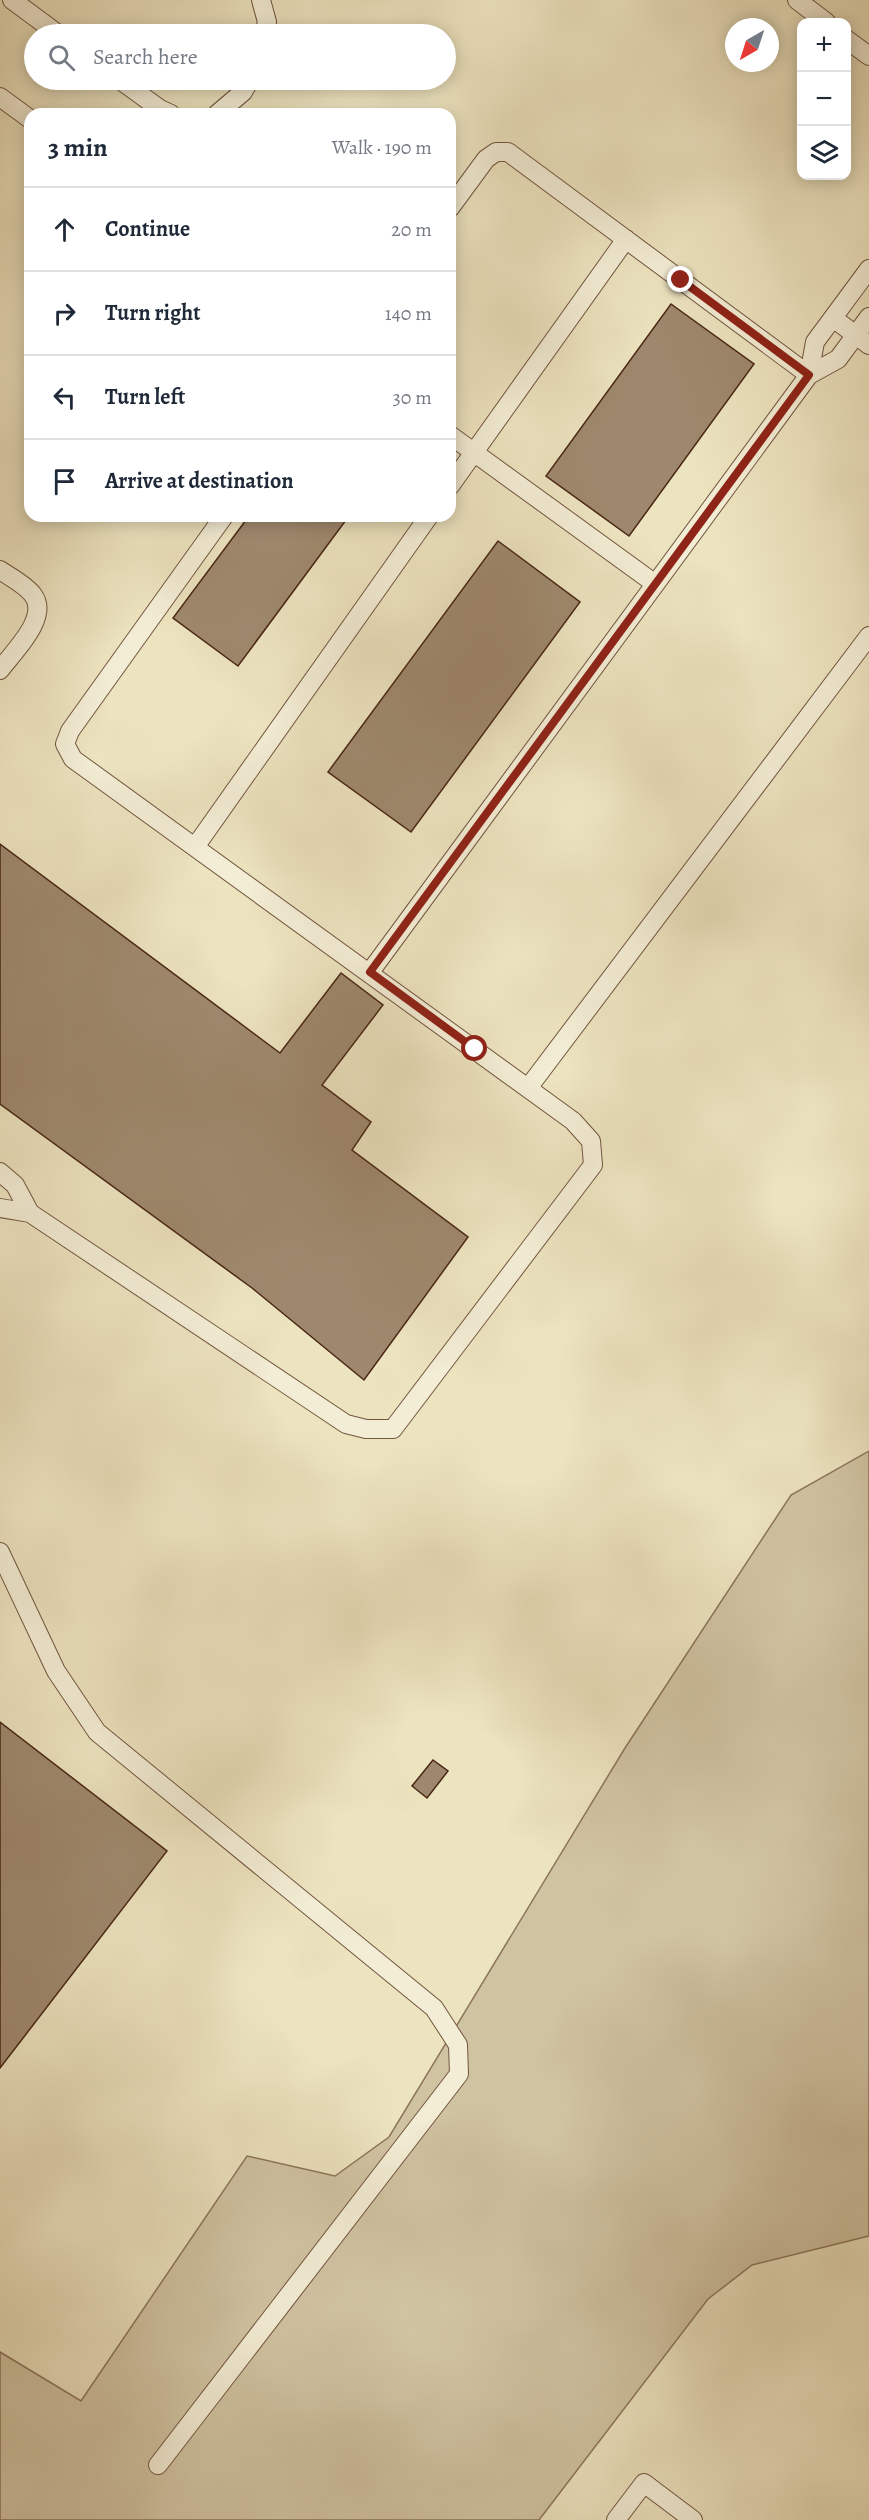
<!DOCTYPE html>
<meta charset="utf-8">
<style>
body{margin:0;font-family:Alegreya,serif;background:#f2f2f3;color:#1f2937}
.controls{position:absolute;right:18px;top:18px;display:grid;overflow:hidden;border-radius:12px;box-shadow:0 3px 15px #0003}
.controls button{width:54px;height:54px;display:grid;place-items:center;padding:0;border:0;border-bottom:2px solid #e0e1e3;background:#fff;color:#1f2937;font:30px sans-serif}
.compass{position:absolute;left:725px;top:18px;width:54px;height:54px;border-radius:50%;background:#fff;box-shadow:0 3px 15px #0003;rotate:219deg}
.stop{position:absolute;width:18px;height:18px;margin:-14px;border:4px solid #8f2418;border-radius:50%;background:#fff}
.stop.end{background:#8f2418;border-color:#fff;box-shadow:0 2px 6px #0008}
.list{margin:0;padding:0;list-style:none}
h2{display:flex;justify-content:space-between;align-items:center;height:78px;margin:0;padding:0 24px;font-size:26px}
h2 small{font-size:20px;font-weight:400;color:#747a83}
.list li{display:grid;grid-template-columns:39px 1fr auto;gap:18px;align-items:center;box-sizing:border-box;height:84px;padding:0 24px;border-top:2px solid #e0e1e3}
.list b{display:block;font-size:22px;white-space:nowrap}
.list em{font-size:20px;font-style:normal;color:#747a83}
.icon{flex:none;width:33px;height:33px;fill:none;stroke:currentColor;stroke-width:2;stroke-linecap:round;stroke-linejoin:round}
.map{position:relative;flex:none;width:869px;height:2520px;overflow:hidden}
.search{position:absolute;background:#fff;box-shadow:0 3px 15px #0003;left:24px;top:24px;width:432px;height:66px;display:flex;align-items:center;gap:15px;box-sizing:border-box;padding:0 21px;border-radius:33px;color:#747a83;font-size:22px}
.panel{position:absolute;background:#fff;box-shadow:0 3px 15px #0003;left:24px;top:108px;width:432px;height:414px;border-radius:18px}
.map>svg:first-child{display:block}
.green{fill:#d0c3a2;stroke:#8c745b;stroke-width:1.5}
.building{fill:#9e886d;stroke:#492614;stroke-width:1.5}
.lines{fill:none;stroke-linecap:round;stroke-linejoin:round}
.service-casing{stroke:#72553f;stroke-width:20}
.service{stroke:#f3edd5;stroke-width:18}
.route{stroke:#8f2418;stroke-width:8}
</style>
<div class="map">
<svg width="869" height="2520" viewBox="0 0 869 2520">
<rect width="100%" height="100%" fill="#ece3bf"/>
<filter id="stains"><feTurbulence type="fractalNoise" baseFrequency=".00333" numOctaves="4"/><feColorMatrix values="0 0 0 0 .2 0 0 0 0 .09 0 0 0 0 .02 0 0 0 .5 -.17"/></filter>
<radialGradient id="worn" r=".72"><stop offset=".6" stop-color="#630" stop-opacity="0"/><stop offset="1" stop-color="#630" stop-opacity=".3"/></radialGradient>
<path class="green" d="M 869,1451 L 869,2236 L 752,2265 L 708,2299 L 539,2520 L 0,2520 L 0,2352 L 81,2401 L 247,2156 L 335,2176 L 389,2137 L 625,1748 L 791,1495 Z"/>
<path class="building" d="M 671,304 L 754,364 L 629,536 L 546,476 Z
M 249,516 L 349,516 L 238,666 L 173,618 Z
M 498,541 L 580,602 L 411,832 L 328,772 Z
M 0,844 L 280,1053 L 341,973 L 383,1005 L 322,1085 L 371,1122 L 352,1150 L 468,1237 L 364,1380 L 252,1288 L 0,1104 Z
M 0,1722 L 167,1851 L 0,2068 Z
M 433,1760 L 448,1771 L 427,1798 L 412,1786 Z"/>
<g class="lines">
<g class="service-casing">
<path id="service" d="M 12,0 L 58,34
M 261,0 L 267,22 L 264,34
M 797,0 L 826,22
M 846,39 L 869,56
M 120,80 L 160,109 L 171,114
M 0,97 L 30,119
M 217,114 L 243,92 L 250,80
M 869,269 L 815,342 L 809,375 L 838,359 L 869,317
M 833,318 L 869,345
M 450,435 L 654,583
M 450,486 L 626,239
M 0,570 C 10,577 26,585 33,595 C 50,617 14,651 0,670
M 195,847 L 429,516
M 370,972 L 809,375 L 508,152 L 496,152 L 486,159 L 450,208
M 528,1088 L 869,636
M 0,1172 L 15,1185 L 30,1213 L 0,1208
M 30,1213 L 346,1424 L 366,1429 L 393,1429 L 593,1165 L 591,1141 L 573,1121 L 73,759 L 65,744 L 70,731 L 224,516
M 0,1552 L 56,1671 L 97,1732 L 434,2008 L 458,2045 L 459,2074 L 158,2465
M 616,2520 L 644,2483 L 693,2520"/>
</g>
<use href="#service" class="service"/>
</g>
<g class="lines">
<path class="route" d="M 475,1049 L 370,972 L 809,375 L 681,280"/>
</g>
<rect width="100%" height="100%" filter="url(#stains)"/>
<rect width="100%" height="100%" fill="url(#worn)"/>
</svg>
<div class="controls">
<button>+</button>
<button>−</button>
<button><svg class="icon" aria-label="layers" viewBox="0 0 24 24"><path d="M12 4l9 5-9 5-9-5zM3 14l9 5 9-5"/></svg></button>
</div>
<svg class="compass" viewBox="-18 -18 36 36"><path d="M0-13l5 13h-10z" fill="#e53935"/><path d="M0 13l5-13h-10z" fill="#747a83"/></svg>
<div class="stop" style="left:475px;top:1049px"></div>
<div class="stop end" style="left:681px;top:280px"></div>
<div class="search"><svg class="icon" aria-label="search" viewBox="0 0 24 24"><circle cx="10" cy="10" r="6"/><path d="M15 15l6 6"/></svg>Search here</div>
<section class="panel">
<h2>3 min<small>Walk · 190 m</small></h2>
<ul class="list">
<li><svg class="icon" aria-label="ahead" viewBox="0 0 24 24"><path d="M12 20V5M6 11l6-6 6 6"/></svg><div><b>Continue</b></div><em>20 m</em></li>
<li><svg class="icon" aria-label="right" viewBox="0 0 24 24"><path d="M7 20v-9h11M14 6l5 5-5 5"/></svg><div><b>Turn right</b></div><em>140 m</em></li>
<li><svg class="icon" aria-label="left" viewBox="0 0 24 24"><path d="M17 20v-9H6M10 6l-5 5 5 5"/></svg><div><b>Turn left</b></div><em>30 m</em></li>
<li><svg class="icon" aria-label="arrive" viewBox="0 0 24 24"><path d="M6 21V4h12l-3 4 3 4H6"/></svg><div><b>Arrive at destination</b></div></li>
</ul>
</section>
</div>
